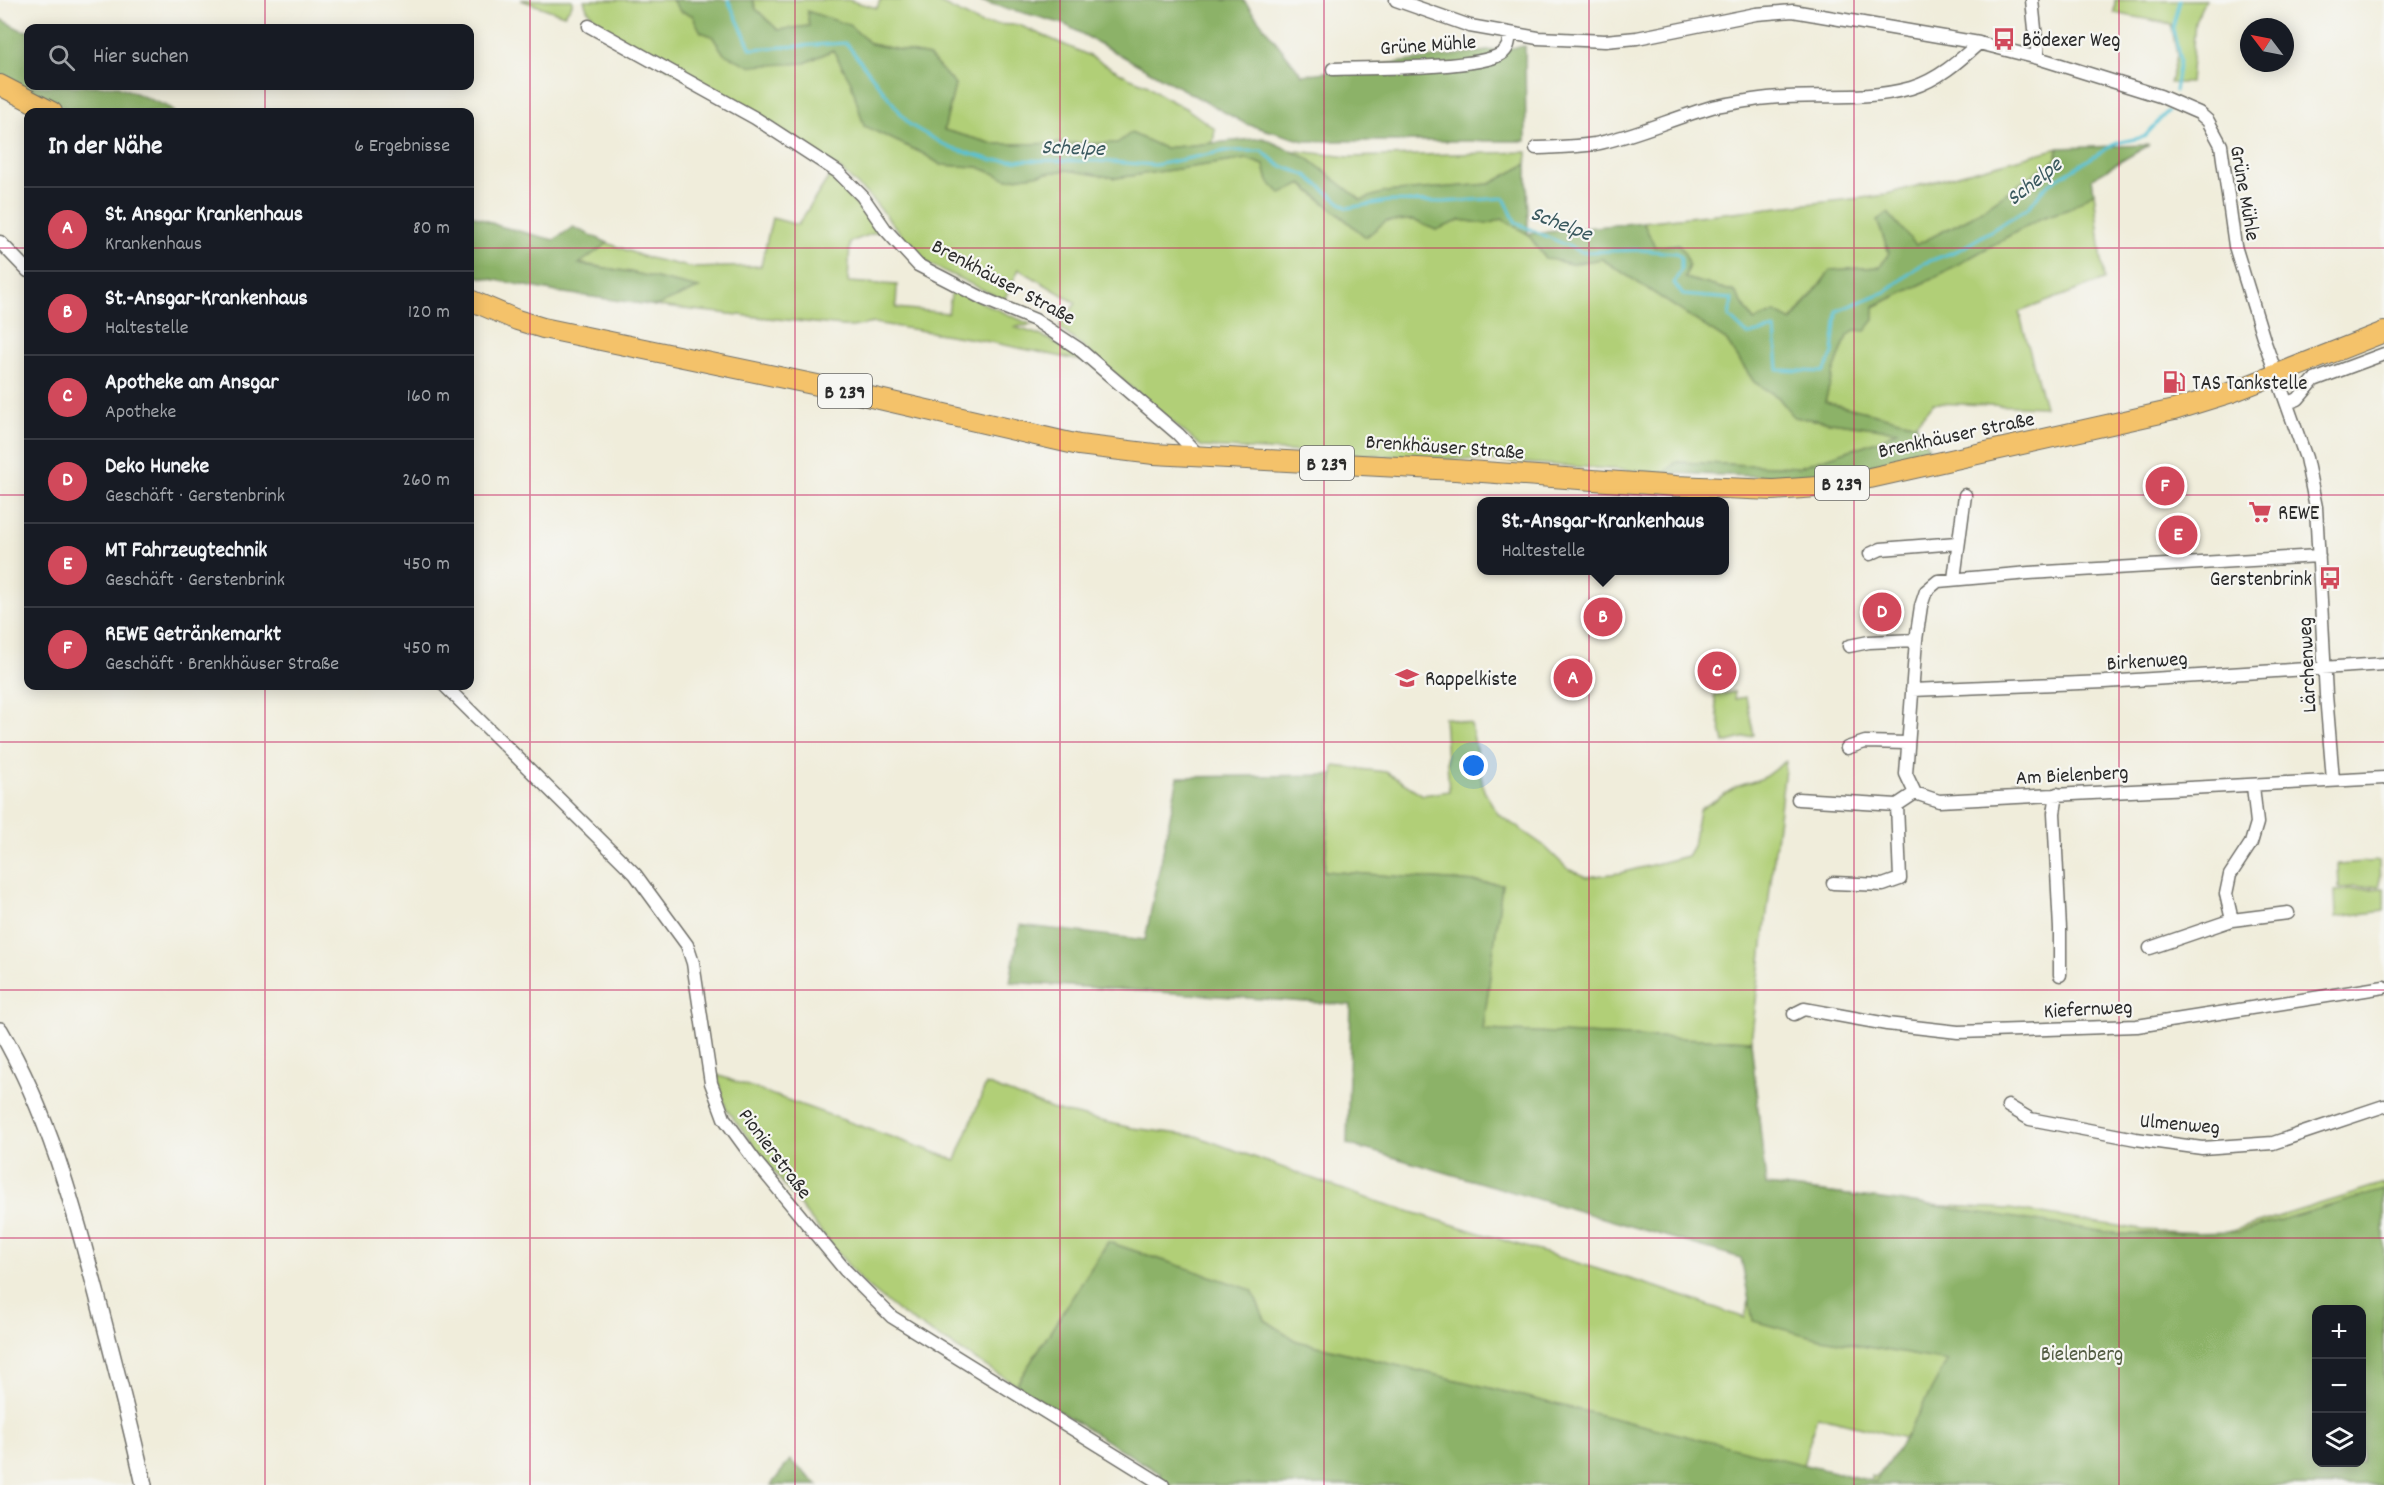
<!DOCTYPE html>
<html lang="de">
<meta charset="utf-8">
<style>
body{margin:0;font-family:Dekko,sans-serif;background:#20242c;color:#f1f3f6}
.controls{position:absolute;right:18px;bottom:18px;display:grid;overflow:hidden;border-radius:12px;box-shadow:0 3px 15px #0003}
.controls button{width:54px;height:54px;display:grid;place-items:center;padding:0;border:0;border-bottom:2px solid #363941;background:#171b24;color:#f1f3f6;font:30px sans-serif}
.compass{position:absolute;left:2240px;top:18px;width:54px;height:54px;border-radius:50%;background:#171b24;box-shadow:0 3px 15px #0003;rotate:302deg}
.you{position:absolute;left:1474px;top:766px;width:21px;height:21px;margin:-15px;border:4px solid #fff;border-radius:50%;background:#1a73e8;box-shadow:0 0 0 9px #1a73e833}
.badge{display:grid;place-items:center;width:39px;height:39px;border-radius:50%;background:#d1495b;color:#fff;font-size:20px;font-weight:700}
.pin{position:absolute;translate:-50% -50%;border:3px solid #fff;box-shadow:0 2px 6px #0006}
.popup{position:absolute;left:1477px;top:497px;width:252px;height:78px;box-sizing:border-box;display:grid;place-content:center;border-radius:12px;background:#171b24;filter:drop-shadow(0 2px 4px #0005);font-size:20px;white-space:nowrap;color:#9ea1a6}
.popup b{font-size:22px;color:#f1f3f6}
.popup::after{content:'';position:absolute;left:50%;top:100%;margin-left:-12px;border:12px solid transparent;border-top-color:#171b24}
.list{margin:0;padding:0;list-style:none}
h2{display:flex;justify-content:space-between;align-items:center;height:78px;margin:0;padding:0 24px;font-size:26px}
h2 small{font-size:20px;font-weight:400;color:#9ea1a6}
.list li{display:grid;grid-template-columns:39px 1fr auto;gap:18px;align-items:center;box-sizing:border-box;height:84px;padding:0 24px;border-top:2px solid #363941}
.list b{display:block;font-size:22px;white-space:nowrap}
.list p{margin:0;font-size:20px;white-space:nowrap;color:#9ea1a6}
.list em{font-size:20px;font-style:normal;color:#9ea1a6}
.icon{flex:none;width:33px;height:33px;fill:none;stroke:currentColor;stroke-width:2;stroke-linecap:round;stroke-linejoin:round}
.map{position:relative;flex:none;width:2384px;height:1485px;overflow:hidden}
.search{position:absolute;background:#171b24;box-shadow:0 3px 15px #0003;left:24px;top:24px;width:450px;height:66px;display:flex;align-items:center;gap:15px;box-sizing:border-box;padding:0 21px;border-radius:12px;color:#9ea1a6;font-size:22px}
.panel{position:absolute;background:#171b24;box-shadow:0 3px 15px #0003;left:24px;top:108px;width:450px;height:582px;border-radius:12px}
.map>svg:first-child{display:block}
.green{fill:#b1cf77;stroke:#6e7d51;stroke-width:1.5;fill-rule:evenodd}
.forest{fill:#8cb268;stroke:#5c6e4a;stroke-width:1.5;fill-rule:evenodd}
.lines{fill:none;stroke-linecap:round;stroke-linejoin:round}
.stream{stroke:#59c2d5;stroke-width:3}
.minor-casing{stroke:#706f69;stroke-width:15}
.tertiary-casing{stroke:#706f69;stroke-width:18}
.primary-casing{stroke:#706f69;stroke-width:22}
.minor{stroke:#fff;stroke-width:12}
.tertiary{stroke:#fff;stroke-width:15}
.primary{stroke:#f4c26a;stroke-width:20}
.grid{fill:none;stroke:#c2185b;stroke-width:1.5;stroke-opacity:0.55}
.labels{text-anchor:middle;stroke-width:4.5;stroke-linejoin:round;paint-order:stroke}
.shield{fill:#f6f6f2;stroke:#686867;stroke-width:1.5}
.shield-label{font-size:20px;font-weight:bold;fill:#2b2b2b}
.poi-label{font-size:21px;fill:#2b2b2b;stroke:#f6f6f2;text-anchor:start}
.street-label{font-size:21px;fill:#2b2b2b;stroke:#f6f6f2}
.park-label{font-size:21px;fill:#535c42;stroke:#f6f6f2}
.water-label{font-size:22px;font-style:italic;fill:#39585e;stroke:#f6f6f2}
</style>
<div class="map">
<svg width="2384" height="1485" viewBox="0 0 2384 1485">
<rect width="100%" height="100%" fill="#f6f6f2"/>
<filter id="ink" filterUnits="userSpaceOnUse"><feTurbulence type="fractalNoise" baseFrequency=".0167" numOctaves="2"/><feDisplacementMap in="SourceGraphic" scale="12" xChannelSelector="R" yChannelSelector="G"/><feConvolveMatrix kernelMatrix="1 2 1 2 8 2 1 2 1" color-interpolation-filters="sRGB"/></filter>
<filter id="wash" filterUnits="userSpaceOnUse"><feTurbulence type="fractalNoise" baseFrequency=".008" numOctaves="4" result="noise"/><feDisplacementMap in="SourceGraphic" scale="24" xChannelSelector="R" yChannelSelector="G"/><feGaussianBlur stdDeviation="1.35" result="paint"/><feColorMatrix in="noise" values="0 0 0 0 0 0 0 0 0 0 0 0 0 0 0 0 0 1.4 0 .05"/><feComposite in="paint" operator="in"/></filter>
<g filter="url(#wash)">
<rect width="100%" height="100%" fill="#f0eddb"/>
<path class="green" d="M 521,0 L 572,0 L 572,5 L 564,15 Z
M 584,0 L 672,0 L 680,11 L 692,15 L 701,32 L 712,36 L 724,54 L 805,63 L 833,50 L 851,82 L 864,126 L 924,154 L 941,165 L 978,167 L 1008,179 L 1067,170 L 1116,178 L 1247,159 L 1264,165 L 1268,181 L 1301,184 L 1366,237 L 1386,221 L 1413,220 L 1436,230 L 1461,220 L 1487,224 L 1502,219 L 1528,234 L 1545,258 L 1571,264 L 1602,259 L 1726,340 L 1754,382 L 1778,397 L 1794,417 L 1898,431 L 1877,441 L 1799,467 L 1676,462 L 1665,473 L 1498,461 L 1202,447 L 1059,327 L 1076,303 L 1019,269 L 1004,300 L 923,261 L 873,200 L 841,170 L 607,32 L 587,9 Z
M 753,0 L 848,0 L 877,8 L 880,0 L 926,0 L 942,4 L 982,24 L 1019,25 L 1088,55 L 1128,77 L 1148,85 L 1162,96 L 1187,109 L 1215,129 L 1213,143 L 1164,148 L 1131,133 L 1118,143 L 994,144 L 944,130 L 955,85 L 929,56 L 871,44 L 849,26 L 807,11 L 809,26 L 778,30 L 756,9 Z
M 2115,0 L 2205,0 L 2195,21 L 2190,83 L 2170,83 L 2177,55 L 2171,24 L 2114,13 Z
M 2059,148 L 2056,159 L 1971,217 L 1916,246 L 1888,213 L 1877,220 L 1889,253 L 1880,267 L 1831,270 L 1791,321 L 1775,312 L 1754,321 L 1735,292 L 1685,278 L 1689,265 L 1655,247 L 1643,222 L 1879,196 Z
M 1289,150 L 1349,157 L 1527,152 L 1527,164 L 1490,184 L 1385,192 L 1361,200 L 1307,158 Z
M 830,175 L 880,231 L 850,242 L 848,282 L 897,285 L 896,308 L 948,313 L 952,289 L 1032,325 L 1013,327 C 1041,334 1059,342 1082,361 L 980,340 L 874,323 L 852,327 L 656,306 L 698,288 L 630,272 L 578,263 L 608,243 L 644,257 L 694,268 L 761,266 L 772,218 L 798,225 Z
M 2094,192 L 2104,280 L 2019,312 L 2045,407 L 1933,403 L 1916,424 L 1825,402 L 1831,379 L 1847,336 L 1856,330 L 1874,307 L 1928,281 L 2041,218 L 2069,209 Z
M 1734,692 L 1735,699 L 1746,697 L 1754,735 L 1724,743 L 1714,696 Z
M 1444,717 L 1471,724 L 1484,791 L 1498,814 L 1543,845 L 1568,869 L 1586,877 L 1620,873 L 1687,856 L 1693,846 L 1699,810 L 1736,787 L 1763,778 L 1786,761 L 1751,1041 L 1483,1030 L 1502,884 L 1324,871 L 1334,766 L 1386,772 L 1423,795 L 1449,791 Z
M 2379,861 L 2380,886 L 2339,888 L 2338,864 Z
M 2384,888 L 2384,911 L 2336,917 L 2335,891 Z
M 717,1075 L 956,1160 L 986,1084 L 1054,1110 L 1132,1128 L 1196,1136 L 1369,1199 L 1656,1287 L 1745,1318 L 1774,1186 L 1926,1205 L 2010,1209 L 2143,1230 L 2222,1234 L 2384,1184 L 2384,1485 L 1871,1485 L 1871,1476 L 1874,1477 L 1902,1452 L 1943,1369 L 1905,1438 L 1817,1416 L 1803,1465 L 1297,1341 L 1265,1320 L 1252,1290 L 1108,1242 L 1016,1385 L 903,1315 L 861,1281 L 804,1211 L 726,1109 ZM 2316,1310 L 2362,1310 L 2362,1462 L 2316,1462 Z"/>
<path class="forest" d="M 672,0 L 753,0 L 756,9 L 778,30 L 809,26 L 807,11 L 849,25 L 871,44 L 929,56 L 955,85 L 944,130 L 994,144 L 1117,143 L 1131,133 L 1164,148 L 1263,138 L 1307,158 L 1361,200 L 1385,192 L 1490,184 L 1527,164 L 1528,234 L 1643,222 L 1655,247 L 1678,244 C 1688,256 1690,262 1685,278 L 1735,292 L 1754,321 L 1775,312 L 1792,321 L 1831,270 L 1880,267 L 1889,253 L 1877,220 L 1888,213 L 1916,245 L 1971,217 L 2056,159 L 2059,148 L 2149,145 L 2092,178 L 2094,192 L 2069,209 L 2041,218 L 1928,281 L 1874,306 L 1874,320 L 1865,331 L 1856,330 L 1847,336 L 1831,379 L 1825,402 L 1916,424 L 1932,453 L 1811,478 L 1665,473 L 1676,462 L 1799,467 L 1877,441 L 1897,431 L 1794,417 L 1778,397 L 1754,382 L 1726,340 L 1602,259 L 1571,264 L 1545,258 L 1528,234 L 1502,219 L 1487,224 L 1461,220 L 1436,230 L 1413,220 L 1386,221 L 1366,237 L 1302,184 L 1281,194 L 1268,181 L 1264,165 L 1247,159 L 1116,178 L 1067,170 L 1008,179 L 978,167 L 941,165 L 924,154 L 864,126 L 851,82 L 833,50 L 805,63 L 750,66 L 724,54 L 712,36 L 701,32 L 692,15 L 680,11 Z
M 977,0 L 1243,0 L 1302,75 L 1525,46 L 1526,141 L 1304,141 L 1246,124 L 1064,24 Z
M 0,19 L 21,30 L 28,31 L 28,86 L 118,86 L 171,108 L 174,112 L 74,112 L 0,80 Z
M 470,214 L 499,226 L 554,240 L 573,227 L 608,243 L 579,264 L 630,272 L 699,288 L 656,306 L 557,292 L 470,275 Z
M 1333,775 L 1324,871 L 1502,884 L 1483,1030 L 1751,1041 L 1766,1185 L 1930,1205 L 2120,1234 L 2239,1232 L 2384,1190 L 2384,1485 L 1156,1485 L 1161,1474 L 1016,1385 L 1108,1242 L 1252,1290 L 1265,1320 L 1297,1341 L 1875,1482 L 1905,1438 L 1947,1361 L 1816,1338 L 1753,1321 L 1741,1258 L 1347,1144 L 1351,1005 L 1010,982 L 1020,925 L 1145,940 L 1178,777 ZM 2316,1310 L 2362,1310 L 2362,1462 L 2316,1462 Z
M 790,1460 L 818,1485 L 771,1485 Z"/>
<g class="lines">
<path class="stream" d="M 728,0 L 751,49 L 846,43 L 910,125 L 950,148 L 992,160 L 1096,161 L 1155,165 L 1225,151 L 1262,151 L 1279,165 L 1306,175 L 1347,208 L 1389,201 L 1444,202 L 1504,198 L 1516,223 L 1582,252 L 1640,250 L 1676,253 L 1681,257 L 1681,270 L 1674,283 L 1683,295 L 1732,299 L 1729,317 L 1748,335 L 1775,329 L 1778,370 L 1824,372 L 1833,353 L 1837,311 L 1885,292 L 1922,264 L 1961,249 L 2028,208 L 2047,185 L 2116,143 L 2144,137 L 2168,111
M 2175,91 L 2180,60 L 2173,28 L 2180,0"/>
</g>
</g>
<g filter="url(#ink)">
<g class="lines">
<g class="minor-casing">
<path id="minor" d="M 1396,0 L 1470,26 L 1538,38 L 1605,41 L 1637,38 L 1756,14 L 1793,11 L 1979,43 L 2038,58 L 2160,96 L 2199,113 L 2208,121 L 2221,145 L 2235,246 L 2264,340 L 2306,458 L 2316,507 L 2326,695 L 2333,780
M 2032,0 L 2038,58
M 589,26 L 755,118 L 838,172 L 862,196 L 885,229 L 918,265 L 984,299 L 1035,320 L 1079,349 L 1178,434 L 1199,456
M 1333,69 C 1366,68 1478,69 1501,54 C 1509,49 1509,41 1510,33
M 1536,148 C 1556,147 1575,147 1595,144 C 1635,136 1673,118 1712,107 C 1725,104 1740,102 1753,100 C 1807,91 1857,103 1911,88 C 1938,80 1959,61 1979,43
M 0,242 L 28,271
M 2287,403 L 2298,399 L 2314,380 L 2384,354
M 1870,554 L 1881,549 L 1957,543
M 1954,579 L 1965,495
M 1849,646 L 1869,642 L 1916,640
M 445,686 L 635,874 L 687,945 L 693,963 L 711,1083 L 724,1118 L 756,1162 L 845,1270 L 892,1317 L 1163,1485
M 1912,690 L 2105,682 L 2384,664
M 1847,748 L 1865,742 L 1907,743
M 1915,793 L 1906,774 L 1916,640 L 1921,606 L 1926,591 L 1938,581 L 2029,573 L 2319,556
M 2057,794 L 2054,813 L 2060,929 L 2060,975
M 1798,799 L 1897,805
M 1833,883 L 1883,885 L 1900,879 L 1897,805 L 1915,793 L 1939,801 L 2384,778
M 2232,920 L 2226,894 L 2230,875 L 2251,843 L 2257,823 L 2253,786
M 2150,948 L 2232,920 L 2288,913
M 1794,1014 L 1804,1009 L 1887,1024 L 1958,1032 L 2020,1030 L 2137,1026 L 2384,987
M 2008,1106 L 2030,1119 L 2136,1139 L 2202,1148 L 2273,1143 L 2384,1106"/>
</g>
<g class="tertiary-casing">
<path id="tertiary" d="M 0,1030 C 48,1112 73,1204 97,1295 C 113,1358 130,1421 144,1485"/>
</g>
<g class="primary-casing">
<path id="primary" d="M 0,85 L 52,112
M 470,300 L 517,320 L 543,328 L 827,387 L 1079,445 L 1154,454 L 1455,470 L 1676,486 L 1773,490 L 1818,487 L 1870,478 L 2174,410 L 2232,392 L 2384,332"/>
</g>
<use href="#minor" class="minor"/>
<use href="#tertiary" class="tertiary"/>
<use href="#primary" class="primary"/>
</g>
</g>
<path class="grid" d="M 265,0 L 265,28M 530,0 L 530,1485M 795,0 L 795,1485M 1060,0 L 1060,1485M 1324,0 L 1324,1485M 1589,0 L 1589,1485M 1854,0 L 1854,1485M 2119,0 L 2119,1485M 265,86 L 265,112M 0,248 L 28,248M 470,248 L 2384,248M 0,495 L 28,495M 470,495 L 2384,495M 265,686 L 265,1485M 0,742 L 2384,742M 0,990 L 2384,990M 0,1238 L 2384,1238"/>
<defs>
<g id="bus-bare" transform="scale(1.8)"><path d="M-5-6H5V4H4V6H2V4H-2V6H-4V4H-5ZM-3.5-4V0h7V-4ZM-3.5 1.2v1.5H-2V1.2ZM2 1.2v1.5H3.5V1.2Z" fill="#d1495b" stroke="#f6f6f2" stroke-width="2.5" paint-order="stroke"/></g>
<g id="fuel-bare" transform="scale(1.8)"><path d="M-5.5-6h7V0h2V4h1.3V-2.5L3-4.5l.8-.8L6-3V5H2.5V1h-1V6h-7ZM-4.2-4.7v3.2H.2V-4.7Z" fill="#d1495b" stroke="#f6f6f2" stroke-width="2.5" paint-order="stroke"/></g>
<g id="supermarket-bare" transform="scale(1.8)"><path d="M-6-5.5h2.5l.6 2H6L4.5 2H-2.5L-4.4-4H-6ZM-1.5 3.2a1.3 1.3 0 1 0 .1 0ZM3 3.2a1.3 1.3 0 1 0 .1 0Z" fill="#d1495b" stroke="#f6f6f2" stroke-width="2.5" paint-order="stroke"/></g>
<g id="school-bare" transform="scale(1.8)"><path d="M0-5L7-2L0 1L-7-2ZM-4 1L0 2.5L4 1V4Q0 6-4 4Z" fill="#d1495b" stroke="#f6f6f2" stroke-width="2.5" paint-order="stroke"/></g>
</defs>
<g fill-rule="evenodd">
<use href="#bus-bare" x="2004" y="39"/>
<use href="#fuel-bare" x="2174" y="382"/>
<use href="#supermarket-bare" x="2260" y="512"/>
<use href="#bus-bare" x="2330" y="578"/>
<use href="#school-bare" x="1407" y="678"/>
</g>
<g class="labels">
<g class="shield">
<rect x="818" y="374" width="54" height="34" rx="4.5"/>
<rect x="1300" y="446" width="54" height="34" rx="4.5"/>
<rect x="1815" y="466" width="54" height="34" rx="4.5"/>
</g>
<g class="shield-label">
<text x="845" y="398">B 239</text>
<text x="1327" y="470">B 239</text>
<text x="1842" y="490">B 239</text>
</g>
<g class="poi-label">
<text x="2022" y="46">Bödexer Weg</text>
<text x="2192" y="389">TAS Tankstelle</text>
<text x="2278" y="519">REWE</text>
<text x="2312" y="585" text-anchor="end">Gerstenbrink</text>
<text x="1425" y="685">Rappelkiste</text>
</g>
<g class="street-label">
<text transform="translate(1428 44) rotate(-4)" y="7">Grüne Mühle</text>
<text transform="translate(2246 193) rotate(80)" y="7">Grüne Mühle</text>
<text transform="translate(1004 281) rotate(28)" y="7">Brenkhäuser Straße</text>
<text transform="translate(1956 434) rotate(-12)" y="7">Brenkhäuser Straße</text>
<text transform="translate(1445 446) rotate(4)" y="7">Brenkhäuser Straße</text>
<text transform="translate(2147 660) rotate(-4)" y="7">Birkenweg</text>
<text transform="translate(2306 665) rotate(-93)" y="7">Lärchenweg</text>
<text transform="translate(2072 774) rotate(-3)" y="7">Am Bielenberg</text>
<text transform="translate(2088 1008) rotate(-3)" y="7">Kiefernweg</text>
<text transform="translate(2180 1123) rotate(5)" y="7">Ulmenweg</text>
<text transform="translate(776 1153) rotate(53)" y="7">Pionierstraße</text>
</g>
<g class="park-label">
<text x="2082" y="1360">Bielenberg</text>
</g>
<g class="water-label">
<text transform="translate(1073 146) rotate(2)" y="8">Schelpe</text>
<text transform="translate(2033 180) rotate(-38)" y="8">Schelpe</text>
<text transform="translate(1562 222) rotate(21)" y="8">Schelpe</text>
</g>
</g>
</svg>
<div class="controls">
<button>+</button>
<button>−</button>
<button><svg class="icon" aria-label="layers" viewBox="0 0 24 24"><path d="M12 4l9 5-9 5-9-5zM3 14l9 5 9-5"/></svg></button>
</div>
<svg class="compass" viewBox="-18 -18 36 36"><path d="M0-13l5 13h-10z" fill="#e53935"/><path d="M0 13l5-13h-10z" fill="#9ea1a6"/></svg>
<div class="you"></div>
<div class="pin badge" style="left:1573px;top:678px">A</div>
<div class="pin badge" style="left:1603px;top:617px">B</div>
<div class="popup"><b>St.-Ansgar-Krankenhaus</b>Haltestelle</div>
<div class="pin badge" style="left:1717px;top:671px">C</div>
<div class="pin badge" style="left:1882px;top:612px">D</div>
<div class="pin badge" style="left:2178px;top:535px">E</div>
<div class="pin badge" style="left:2165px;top:486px">F</div>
<div class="search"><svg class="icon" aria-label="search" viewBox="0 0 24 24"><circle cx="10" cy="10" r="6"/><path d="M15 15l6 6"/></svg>Hier suchen</div>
<section class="panel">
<h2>In der Nähe<small>6 Ergebnisse</small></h2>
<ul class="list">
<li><span class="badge">A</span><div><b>St. Ansgar Krankenhaus</b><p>Krankenhaus</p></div><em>80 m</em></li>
<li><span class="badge">B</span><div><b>St.-Ansgar-Krankenhaus</b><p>Haltestelle</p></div><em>120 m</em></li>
<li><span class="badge">C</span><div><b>Apotheke am Ansgar</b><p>Apotheke</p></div><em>160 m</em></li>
<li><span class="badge">D</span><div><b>Deko Huneke</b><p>Geschäft · Gerstenbrink</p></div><em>260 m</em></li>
<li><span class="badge">E</span><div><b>MT Fahrzeugtechnik</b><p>Geschäft · Gerstenbrink</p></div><em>450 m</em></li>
<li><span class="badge">F</span><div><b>REWE Getränkemarkt</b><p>Geschäft · Brenkhäuser Straße</p></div><em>450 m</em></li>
</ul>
</section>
</div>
